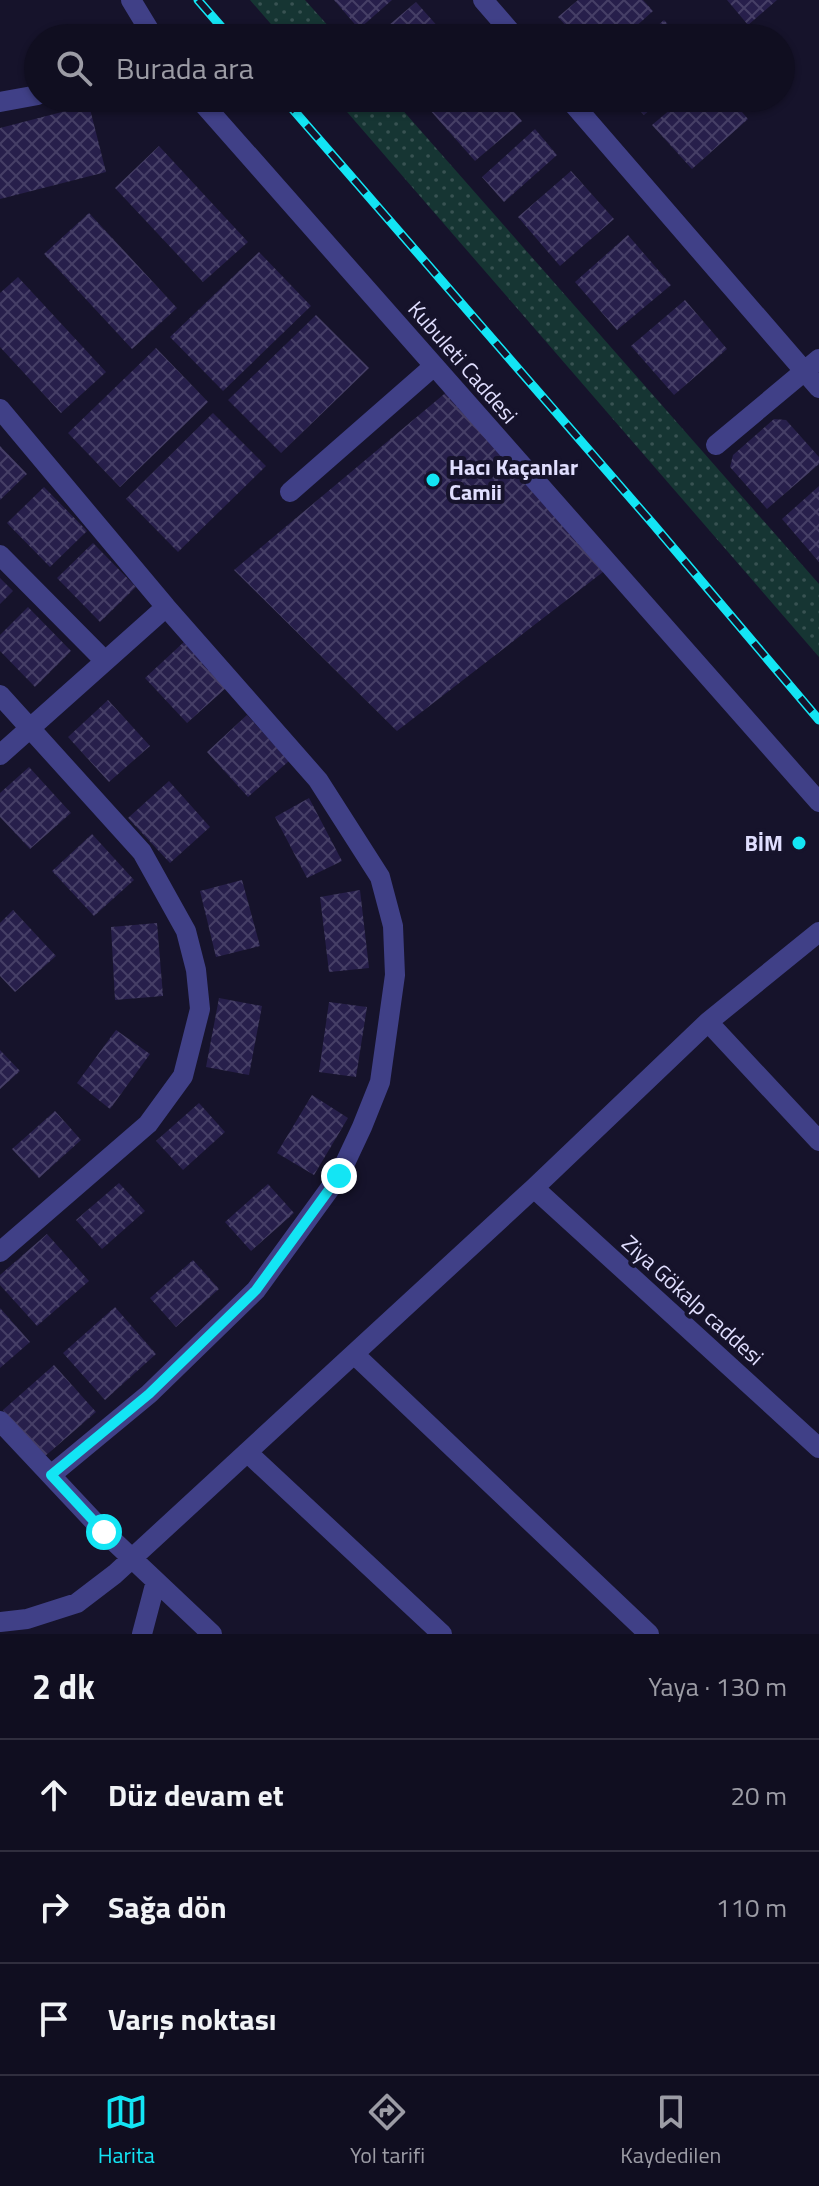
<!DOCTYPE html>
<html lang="tr">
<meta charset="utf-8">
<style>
body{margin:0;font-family:"Titillium Web",sans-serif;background:#1e1c2d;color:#f1f3f6}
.stop{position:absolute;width:24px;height:24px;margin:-18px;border:6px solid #13e5f4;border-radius:50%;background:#fff}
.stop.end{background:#13e5f4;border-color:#fff;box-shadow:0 2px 8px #0008}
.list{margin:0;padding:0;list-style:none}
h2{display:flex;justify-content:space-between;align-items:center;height:104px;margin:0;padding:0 32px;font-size:34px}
h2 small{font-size:26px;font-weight:400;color:#9c9ca5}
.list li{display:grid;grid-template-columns:52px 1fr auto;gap:24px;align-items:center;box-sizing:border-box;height:112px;padding:0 32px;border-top:2px solid #302e3e}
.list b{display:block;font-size:30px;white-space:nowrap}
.list em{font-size:26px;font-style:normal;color:#9c9ca5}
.icon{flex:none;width:44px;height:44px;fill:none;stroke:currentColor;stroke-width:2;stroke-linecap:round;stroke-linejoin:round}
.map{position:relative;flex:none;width:819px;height:1634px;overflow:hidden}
.search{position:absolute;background:#100e20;box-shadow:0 2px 6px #0004;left:24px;right:24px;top:24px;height:88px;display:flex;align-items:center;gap:20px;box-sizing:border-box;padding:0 28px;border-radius:44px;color:#9c9ca5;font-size:30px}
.sheet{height:440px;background:#100e20}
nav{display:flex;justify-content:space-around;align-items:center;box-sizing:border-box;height:112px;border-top:2px solid #302e3e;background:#100e20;font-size:22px;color:#9c9ca5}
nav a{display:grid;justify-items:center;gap:4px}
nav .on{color:#13e5f4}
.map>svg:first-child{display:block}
.park{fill:url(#park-dots)}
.building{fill:url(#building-cross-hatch)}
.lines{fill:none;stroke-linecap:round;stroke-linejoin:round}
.minor{stroke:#404087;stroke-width:20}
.rail-casing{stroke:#13e5f4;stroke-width:9}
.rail{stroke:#16132b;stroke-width:6;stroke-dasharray:18;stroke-linecap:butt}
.route{stroke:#13e5f4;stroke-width:10}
.poi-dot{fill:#13e5f4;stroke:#16132b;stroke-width:3}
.labels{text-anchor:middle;stroke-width:8;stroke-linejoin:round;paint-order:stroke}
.street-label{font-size:22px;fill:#e0defe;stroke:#16132b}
.poi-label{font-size:22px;font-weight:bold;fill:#e0defe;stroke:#16132b;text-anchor:start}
</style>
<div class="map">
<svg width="819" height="1634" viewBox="0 0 819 1634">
<defs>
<pattern id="park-dots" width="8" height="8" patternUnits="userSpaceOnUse" patternTransform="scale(2)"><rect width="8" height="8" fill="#163533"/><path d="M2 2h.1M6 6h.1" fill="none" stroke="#385252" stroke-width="1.8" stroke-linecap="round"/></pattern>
<pattern id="building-cross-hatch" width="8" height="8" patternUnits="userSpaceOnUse" patternTransform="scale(2)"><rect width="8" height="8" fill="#271f4b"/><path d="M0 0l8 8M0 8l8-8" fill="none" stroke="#463f66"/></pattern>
</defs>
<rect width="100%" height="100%" fill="#16132b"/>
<path class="park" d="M 250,0 L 305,0 L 339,38 L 283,38 Z
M 335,98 L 392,98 L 819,584 L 819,657 Z"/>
<path class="building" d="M 334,0 L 392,0 L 359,29 Z
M 578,0 L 643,0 L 653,11 L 623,38 L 577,38 L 558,17 Z
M 727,0 L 777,0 L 748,25 Z
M 416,2 L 448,38 L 374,38 Z
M 664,20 L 680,38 L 644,38 Z
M 442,98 L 502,98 L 522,121 L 475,161 L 429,109 Z
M 628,98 L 664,98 L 644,115 Z
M 684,98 L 730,98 L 748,119 L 692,169 L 652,125 Z
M 89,105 L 106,172 L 0,199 L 0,128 Z
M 535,129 L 557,155 L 504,202 L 482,177 Z
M 159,146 L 248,242 L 203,282 L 115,188 Z
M 571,171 L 614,219 L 560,266 L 518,217 Z
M 89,213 L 177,308 L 132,349 L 44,254 Z
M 628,235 L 671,285 L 617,330 L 575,282 Z
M 259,252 L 311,306 L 223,391 L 170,337 Z
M 18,277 L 106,372 L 61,413 L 0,347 L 0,293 Z
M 685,300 L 727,349 L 674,395 L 631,346 Z
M 316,315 L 369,368 L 281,453 L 228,400 Z
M 156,348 L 208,402 L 120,487 L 68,433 Z
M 449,390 L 603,572 L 397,731 L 234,570 Z
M 213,413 L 266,466 L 178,552 L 126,499 Z
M 774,419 L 786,420 L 819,457 L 819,464 L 767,509 L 730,467 L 733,455 Z
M 0,446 L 27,474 L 0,500 Z
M 819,486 L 819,562 L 782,519 Z
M 44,487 L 87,531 L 50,567 L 7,523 Z
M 93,543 L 136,587 L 100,622 L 57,578 Z
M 0,578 L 13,591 L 0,604 Z
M 28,607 L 71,651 L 35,687 L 0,651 L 0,635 Z
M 185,641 L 227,687 L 187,723 L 145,678 Z
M 108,700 L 150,746 L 109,782 L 68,737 Z
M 247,715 L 289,761 L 248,797 L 207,752 Z
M 29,767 L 71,813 L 30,849 L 0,817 L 0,793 Z
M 169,781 L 210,827 L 170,863 L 128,818 Z
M 309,798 L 342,861 L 307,878 L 275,817 Z
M 92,834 L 134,880 L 94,916 L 52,871 Z
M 242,880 L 260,946 L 216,957 L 200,891 Z
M 360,890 L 369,968 L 329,972 L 320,897 Z
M 13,910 L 56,956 L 15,992 L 0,976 L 0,923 Z
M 157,923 L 163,996 L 115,1000 L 111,927 Z
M 219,998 L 262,1006 L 249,1075 L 206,1067 Z
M 329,1002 L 367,1007 L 356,1077 L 319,1072 Z
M 116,1030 L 150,1054 L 110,1109 L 77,1083 Z
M 0,1050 L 20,1071 L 0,1089 Z
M 312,1095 L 348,1118 L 314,1175 L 277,1153 Z
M 199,1103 L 225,1132 L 183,1170 L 156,1141 Z
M 55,1111 L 81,1140 L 39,1178 L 12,1149 Z
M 119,1183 L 145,1211 L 102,1249 L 76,1220 Z
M 268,1184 L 294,1213 L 251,1251 L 225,1222 Z
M 47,1234 L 89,1281 L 37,1326 L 0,1285 L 0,1275 Z
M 193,1260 L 219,1289 L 176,1327 L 150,1298 Z
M 115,1307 L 156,1354 L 105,1400 L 63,1353 Z
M 0,1308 L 30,1342 L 0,1368 Z
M 54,1365 L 96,1412 L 44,1457 L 3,1410 Z"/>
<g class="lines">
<path class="minor" d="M 131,0 L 154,38
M 483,0 L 516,38
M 198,98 L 819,802
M 568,98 L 819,388
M 0,102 L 38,95
M 0,409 L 166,607 L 318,780 L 380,877 L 393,926 L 395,975 L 380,1082 L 362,1127 L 339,1176 L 256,1290 L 149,1394 L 51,1475
M 716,445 L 819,359
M 290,492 L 434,366
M 0,555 L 105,661
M 0,695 L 142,852 L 186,931 L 196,970 L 200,1009 L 183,1076 L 148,1124 L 0,1252
M 0,755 L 166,607
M 708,1022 L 819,1141
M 534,1188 L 819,1448
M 354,1354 L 649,1634
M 0,1421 L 104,1532 L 212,1634
M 248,1453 L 442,1634
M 0,1622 L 27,1619 L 77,1603 L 115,1574 L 534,1188 L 708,1022 L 819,932
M 142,1634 L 156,1581"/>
<g class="rail-casing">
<path id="rail" d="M 198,0 L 231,38
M 283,98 L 653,524 L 819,720"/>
</g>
<use href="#rail" class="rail"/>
</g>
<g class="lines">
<path class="route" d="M 104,1532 L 51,1475 L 149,1394 L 256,1290 L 339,1176"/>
</g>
<g class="poi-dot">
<circle cx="433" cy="480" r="8"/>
<circle cx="799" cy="843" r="8"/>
</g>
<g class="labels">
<g class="street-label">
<text transform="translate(463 362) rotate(49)" y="8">Kubuleti Caddesi</text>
<text transform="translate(693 1300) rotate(42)" y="8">Ziya Gökalp caddesi</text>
</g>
<g class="poi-label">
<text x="449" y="475">Hacı Kaçanlar<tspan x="449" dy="25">Camii</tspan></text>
<text x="783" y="851" text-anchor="end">BİM</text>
</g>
</g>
</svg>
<div class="stop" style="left:104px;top:1532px"></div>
<div class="stop end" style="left:339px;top:1176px"></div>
<div class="search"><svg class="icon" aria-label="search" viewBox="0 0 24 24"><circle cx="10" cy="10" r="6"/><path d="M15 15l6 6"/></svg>Burada ara</div>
</div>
<section class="sheet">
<h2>2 dk<small>Yaya · 130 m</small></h2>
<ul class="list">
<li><svg class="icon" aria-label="ahead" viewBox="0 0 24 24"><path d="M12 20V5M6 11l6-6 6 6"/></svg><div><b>Düz devam et</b></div><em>20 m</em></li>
<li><svg class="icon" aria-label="right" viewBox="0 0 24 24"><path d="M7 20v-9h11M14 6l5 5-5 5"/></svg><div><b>Sağa dön</b></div><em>110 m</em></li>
<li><svg class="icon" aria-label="arrive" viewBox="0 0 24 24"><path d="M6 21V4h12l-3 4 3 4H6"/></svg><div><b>Varış noktası</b></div></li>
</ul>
</section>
<nav>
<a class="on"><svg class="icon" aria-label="map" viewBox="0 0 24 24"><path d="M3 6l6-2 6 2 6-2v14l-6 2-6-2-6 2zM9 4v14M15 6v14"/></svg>Harita</a>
<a><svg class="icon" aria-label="directions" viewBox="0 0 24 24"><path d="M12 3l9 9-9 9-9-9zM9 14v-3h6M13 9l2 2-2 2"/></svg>Yol tarifi</a>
<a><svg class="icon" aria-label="saved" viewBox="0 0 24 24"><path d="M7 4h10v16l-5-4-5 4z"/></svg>Kaydedilen</a>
</nav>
